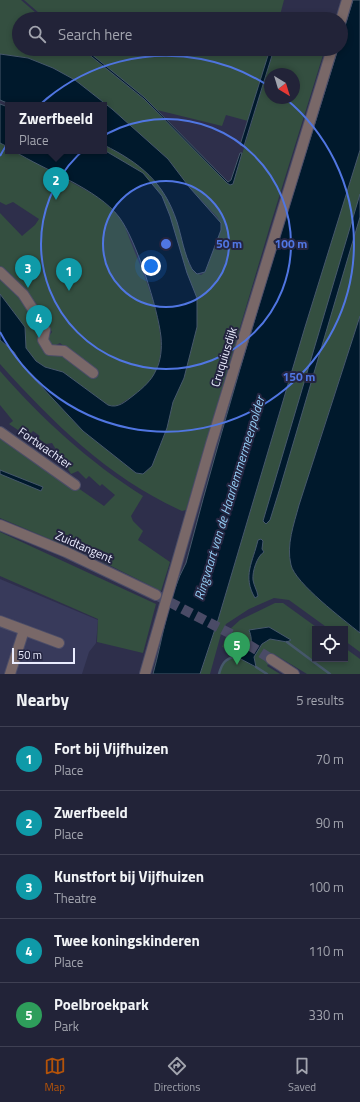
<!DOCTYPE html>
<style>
body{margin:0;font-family:"Titillium Web",sans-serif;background:#2e2f43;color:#f1f3f6}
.controls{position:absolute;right:12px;bottom:12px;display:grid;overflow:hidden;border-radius:0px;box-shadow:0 2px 6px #0003}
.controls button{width:36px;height:36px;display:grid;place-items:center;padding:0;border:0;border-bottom:1px solid #3f4053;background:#222338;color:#f1f3f6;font:20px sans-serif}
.compass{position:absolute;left:264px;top:68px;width:36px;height:36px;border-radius:50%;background:#222338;box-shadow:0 2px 6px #0003;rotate:142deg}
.scale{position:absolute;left:12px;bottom:10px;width:63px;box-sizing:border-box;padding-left:4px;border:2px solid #eaecfe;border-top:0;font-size:11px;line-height:14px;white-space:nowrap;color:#eaecfe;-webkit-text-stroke:3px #242540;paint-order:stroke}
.you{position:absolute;left:151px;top:266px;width:14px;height:14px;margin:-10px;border:3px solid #fff;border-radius:50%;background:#1a73e8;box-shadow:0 0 0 6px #1a73e833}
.badge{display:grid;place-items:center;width:26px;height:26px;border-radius:50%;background:#b45309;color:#fff;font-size:13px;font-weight:700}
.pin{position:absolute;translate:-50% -33px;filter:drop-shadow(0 1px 2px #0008)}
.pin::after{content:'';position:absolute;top:21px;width:14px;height:12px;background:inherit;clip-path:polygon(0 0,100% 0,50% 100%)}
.popup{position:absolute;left:5px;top:102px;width:102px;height:52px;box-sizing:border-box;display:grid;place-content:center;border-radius:0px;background:#222338;filter:drop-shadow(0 1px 3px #0005);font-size:13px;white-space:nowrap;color:#a2a4ae}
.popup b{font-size:15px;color:#f1f3f6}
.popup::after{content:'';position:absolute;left:50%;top:100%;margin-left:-8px;border:8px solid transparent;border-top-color:#222338}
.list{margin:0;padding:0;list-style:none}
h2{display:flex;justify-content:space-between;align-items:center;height:52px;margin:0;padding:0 16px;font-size:17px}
h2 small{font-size:13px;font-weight:400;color:#a2a4ae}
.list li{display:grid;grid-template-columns:26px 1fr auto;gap:12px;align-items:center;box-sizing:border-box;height:64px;padding:0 16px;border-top:1px solid #3f4053}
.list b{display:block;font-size:15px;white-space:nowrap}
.list p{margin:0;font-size:13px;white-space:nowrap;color:#a2a4ae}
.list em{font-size:13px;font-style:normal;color:#a2a4ae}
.icon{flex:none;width:22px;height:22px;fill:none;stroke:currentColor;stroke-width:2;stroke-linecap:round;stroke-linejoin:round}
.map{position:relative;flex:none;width:360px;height:674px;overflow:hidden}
.search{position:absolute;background:#222338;box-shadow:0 2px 6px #0003;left:12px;right:12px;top:12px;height:44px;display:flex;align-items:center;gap:10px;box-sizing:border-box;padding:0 14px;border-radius:22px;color:#a2a4ae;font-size:15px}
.sheet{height:372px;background:#222338}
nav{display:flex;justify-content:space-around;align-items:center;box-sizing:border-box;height:56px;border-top:1px solid #3f4053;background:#222338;font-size:11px;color:#a2a4ae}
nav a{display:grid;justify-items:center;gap:2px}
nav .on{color:#b45309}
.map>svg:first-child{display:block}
.built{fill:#383a5b}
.green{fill:#344f40;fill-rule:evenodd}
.water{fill:#00192c;stroke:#46586b}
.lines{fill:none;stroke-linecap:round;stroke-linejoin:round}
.stream{stroke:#46586b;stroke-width:2.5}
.minor-tunnel{stroke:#4a4b66;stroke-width:10;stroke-dasharray:10 5;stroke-linecap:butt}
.minor-casing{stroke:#4c4d68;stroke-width:12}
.minor{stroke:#796868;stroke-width:10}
.ring{fill:none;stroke:#5076e2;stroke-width:2}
.labels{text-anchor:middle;stroke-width:4;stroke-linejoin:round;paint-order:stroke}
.street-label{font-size:12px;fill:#eaecfe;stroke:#242540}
.water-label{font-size:13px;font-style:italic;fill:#91caf2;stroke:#242540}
.centre{fill:#5076e2;stroke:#242540;stroke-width:2}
.ring-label{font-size:12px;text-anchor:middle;font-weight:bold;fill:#5076e2;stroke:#242540;stroke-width:4;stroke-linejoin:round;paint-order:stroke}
</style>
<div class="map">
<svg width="360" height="674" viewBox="0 0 360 674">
<rect width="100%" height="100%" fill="#2e2f4b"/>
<path class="built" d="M 0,579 L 98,620 L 96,643 L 89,652 L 82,674 L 0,674 Z"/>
<path class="green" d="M 0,0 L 21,0 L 43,19 L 19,19 L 19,49 L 82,49 L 144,99 L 230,185 L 233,184 L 274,49 L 303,49 L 323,55 L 270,226 L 186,510 L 182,511 C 109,478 53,423 0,364 L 0,340 L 14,352 L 24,368 L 83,431 L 136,473 L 143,474 L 152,466 L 167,428 L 173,402 L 184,378 L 197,327 L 197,298 L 187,273 L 170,216 L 162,196 L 143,173 L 104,150 L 104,145 L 138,164 L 159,186 L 167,198 L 176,219 L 189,264 L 194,272 L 201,275 L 205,272 L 221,230 L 218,218 L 190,188 L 168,159 L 112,109 L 75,80 L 53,68 L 28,58 L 0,54 ZM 270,74 L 294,74 L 294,98 L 270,98 Z
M 24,0 L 284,0 L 279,19 L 46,19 Z
M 85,49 L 270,49 L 248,121 L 226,115 L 222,126 L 157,110 Z
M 0,143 L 8,147 L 8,151 L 14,151 L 100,198 L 116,213 L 124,224 C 138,264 172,327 157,369 C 151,385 132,397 117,406 L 113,407 L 108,405 L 63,372 L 45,367 L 36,361 L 26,348 L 25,327 L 0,294 L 0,281 L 2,279 L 17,291 L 41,330 L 39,344 L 51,356 L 61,355 L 94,370 L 60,343 L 52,347 L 47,339 L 52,332 L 26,292 L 0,267 L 0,213 L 22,236 L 35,225 L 39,219 L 13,202 L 6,205 L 0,202 Z
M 360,150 L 360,316 L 318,445 L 291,535 L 342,619 L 360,633 L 360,652 L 345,641 L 345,629 L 329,629 L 289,600 L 274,598 L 249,609 L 226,624 L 221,634 L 210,674 L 200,674 L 218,620 L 305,327 Z
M 0,371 C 42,419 89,462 143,496 L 131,516 L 133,521 L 143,531 L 138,540 L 170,562 L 161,591 L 99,560 L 0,518 L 0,434 L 104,506 L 115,495 L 102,484 L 100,486 L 89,476 L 86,479 L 78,471 L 71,474 L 52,443 L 46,444 L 38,438 L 40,436 L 33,431 L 31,433 L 22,426 L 18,430 L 9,424 L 13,421 L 0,405 Z
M 0,532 L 156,604 L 143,653 L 97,642 L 98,619 L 0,576 Z
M 275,603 L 283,603 L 319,629 L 315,629 L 315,659 L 345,659 L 345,648 L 360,659 L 360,674 L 307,674 L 274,654 L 267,666 L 280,674 L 219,674 L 222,664 L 236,656 L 255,667 L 254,657 L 262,644 L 269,639 L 287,642 L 290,640 L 269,627 L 249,630 C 255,648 249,652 232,654 L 228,649 L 222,647 L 228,631 L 240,620 Z"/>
<path class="water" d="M 353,0 L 360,0 L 360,150 L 305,327 L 218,620 L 200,674 L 153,674 C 163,638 168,596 186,563 C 231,390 285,220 338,49 L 341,49 L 341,39 Z
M 82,49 L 85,49 L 144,97 L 228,182 L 231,180 L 240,153 L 242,153 L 233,184 L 230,185 L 227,183 L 144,99 Z
M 270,49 L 274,49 L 244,146 L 240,145 Z
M 0,54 L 28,58 L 53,68 L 75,80 L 112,109 L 168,159 L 190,188 L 221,223 L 221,230 L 205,272 L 197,274 L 192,269 C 184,254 182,238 177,222 C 164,182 140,163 104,145 L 104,105 L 12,105 L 0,100 Z
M 0,104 L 8,107 L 8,147 L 0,143 Z
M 104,150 L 143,173 L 162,196 L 170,216 L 187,273 L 197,298 L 197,327 L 184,378 L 173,402 L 167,428 L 152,466 L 143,474 L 136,473 L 83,431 L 24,368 L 14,352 L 0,340 L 0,294 L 25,327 L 26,348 L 36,361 L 45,367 L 63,372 L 108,405 C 118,409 126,401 134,395 C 143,388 152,380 156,370 C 161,361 162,348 161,337 C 158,309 136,239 119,217 C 98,189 46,171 14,151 Z
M 360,194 L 360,217 L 280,488 L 270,520 L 266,524 L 263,521 Z
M 360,316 L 360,633 C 344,620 295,583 291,565 C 286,545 294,524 299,505 Z
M 0,470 L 43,487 L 41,491 L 0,474 Z
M 261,539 L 263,541 L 262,549 L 264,552 C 257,556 252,572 253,580 C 254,586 257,590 258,596 L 255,598 C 242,576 253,562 258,540 Z
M 269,627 L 291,640 L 287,642 L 270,639 L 262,644 L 254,657 L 256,667 L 237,657 L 236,654 C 251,652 254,643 249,630 Z"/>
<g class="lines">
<path class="stream" d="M 287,642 L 330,674
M 256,667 L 267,674
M 219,674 C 222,663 225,659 236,656"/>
<path class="minor-tunnel" d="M 156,595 L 233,635 L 271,659"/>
<g class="minor-casing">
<path id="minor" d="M 341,20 L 347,0
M 0,272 L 23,294 L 43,325 L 45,330 L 43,340 L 49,350 L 64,351 L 93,373
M 0,432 L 75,485
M 0,525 L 66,552 L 156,595
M 0,621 L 59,643
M 271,659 L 294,674
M 10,674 L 24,630
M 145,674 L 211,444 L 332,49"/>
</g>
<use href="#minor" class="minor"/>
</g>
<circle cx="166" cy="244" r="63" fill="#5076e2" fill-opacity=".12"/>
<g class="ring">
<circle cx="166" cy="244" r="63"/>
<circle cx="166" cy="244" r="125"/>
<path d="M0 156A188 188 0 0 1 270 87M286 99A188 188 0 1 1 0 332"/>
</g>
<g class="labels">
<g class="street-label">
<text transform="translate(224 357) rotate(-73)" y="4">Cruquiusdijk</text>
<text transform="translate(45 448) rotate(35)" y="4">Fortwachter</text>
<text transform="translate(84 547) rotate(24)" y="4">Zuidtangent</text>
</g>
<g class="water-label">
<text transform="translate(229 498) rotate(-73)" y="5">Ringvaart van de Haarlemmermeerpolder</text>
</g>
</g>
<circle cx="166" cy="244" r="6" class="centre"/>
<g class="ring-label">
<text x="229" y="248">50 m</text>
<text x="291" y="248">100 m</text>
<text x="299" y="381">150 m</text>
</g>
</svg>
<div class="controls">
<button><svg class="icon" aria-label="locate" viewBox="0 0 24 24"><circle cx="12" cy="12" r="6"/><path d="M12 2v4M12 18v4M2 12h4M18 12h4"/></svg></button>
</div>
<svg class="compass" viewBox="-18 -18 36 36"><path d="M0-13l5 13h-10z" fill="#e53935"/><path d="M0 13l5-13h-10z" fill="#a2a4ae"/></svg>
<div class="scale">50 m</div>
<div class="you"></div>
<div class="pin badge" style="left:69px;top:291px;background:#0f9aa8">1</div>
<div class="pin badge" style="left:56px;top:200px;background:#0f9aa8">2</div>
<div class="popup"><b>Zwerfbeeld</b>Place</div>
<div class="pin badge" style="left:28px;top:288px;background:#0f9aa8">3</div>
<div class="pin badge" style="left:39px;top:338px;background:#0f9aa8">4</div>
<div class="pin badge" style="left:237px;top:665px;background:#2e9e5b">5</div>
<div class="search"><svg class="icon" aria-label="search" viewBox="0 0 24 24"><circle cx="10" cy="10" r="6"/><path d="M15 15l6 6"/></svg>Search here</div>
</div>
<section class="sheet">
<h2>Nearby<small>5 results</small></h2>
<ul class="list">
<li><span class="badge" style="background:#0f9aa8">1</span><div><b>Fort bij Vijfhuizen</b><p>Place</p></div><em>70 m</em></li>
<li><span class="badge" style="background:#0f9aa8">2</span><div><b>Zwerfbeeld</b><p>Place</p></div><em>90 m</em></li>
<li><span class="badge" style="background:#0f9aa8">3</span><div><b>Kunstfort bij Vijfhuizen</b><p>Theatre</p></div><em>100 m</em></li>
<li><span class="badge" style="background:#0f9aa8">4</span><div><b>Twee koningskinderen</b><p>Place</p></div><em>110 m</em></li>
<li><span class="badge" style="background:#2e9e5b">5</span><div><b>Poelbroekpark</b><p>Park</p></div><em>330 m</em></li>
</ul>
</section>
<nav>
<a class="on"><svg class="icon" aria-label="map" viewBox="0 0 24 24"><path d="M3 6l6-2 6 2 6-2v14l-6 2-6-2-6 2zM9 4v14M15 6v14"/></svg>Map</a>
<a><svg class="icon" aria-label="directions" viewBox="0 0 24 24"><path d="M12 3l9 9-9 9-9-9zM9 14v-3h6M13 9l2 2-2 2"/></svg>Directions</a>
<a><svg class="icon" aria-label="saved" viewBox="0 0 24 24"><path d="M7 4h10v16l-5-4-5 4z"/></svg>Saved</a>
</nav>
